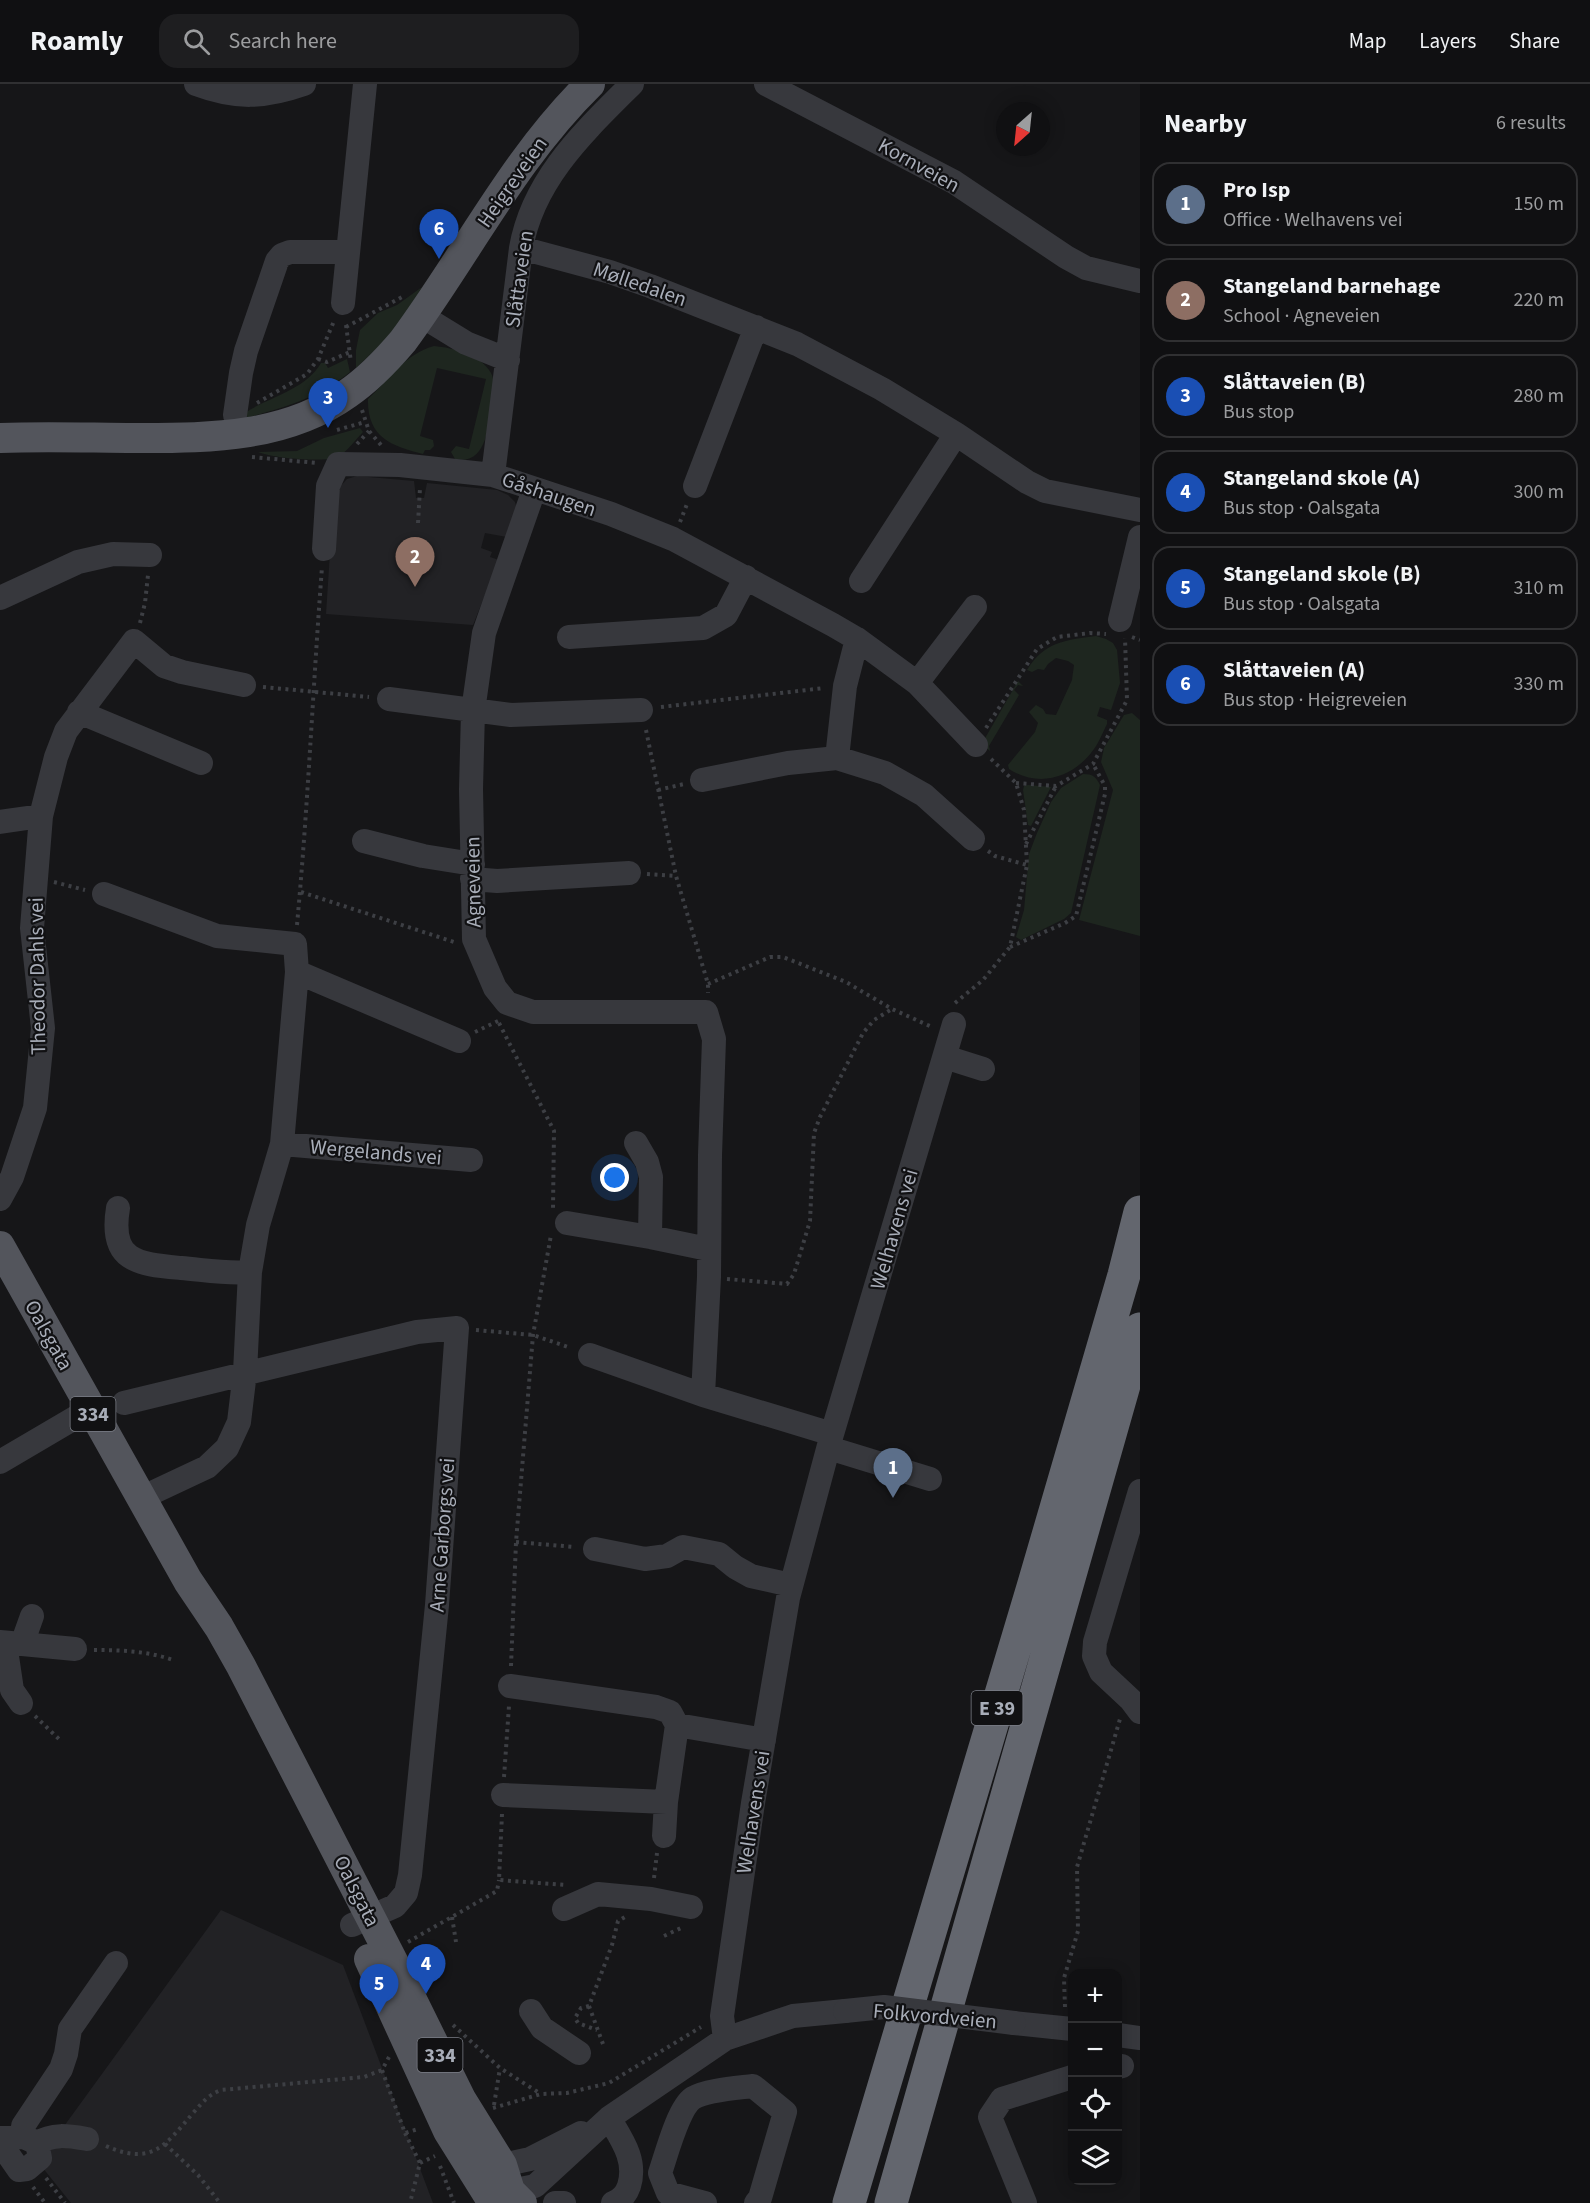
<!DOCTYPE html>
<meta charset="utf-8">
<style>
body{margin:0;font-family:"Source Sans 3",sans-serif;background:#1e1e20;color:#f1f3f6}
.controls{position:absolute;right:18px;bottom:18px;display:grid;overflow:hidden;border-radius:12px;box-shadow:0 3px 15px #0003}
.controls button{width:54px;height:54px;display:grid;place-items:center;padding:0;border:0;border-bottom:2px solid #303032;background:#101012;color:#f1f3f6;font:30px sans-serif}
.compass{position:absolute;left:996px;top:18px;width:54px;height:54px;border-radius:50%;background:#101012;box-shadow:0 3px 15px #0003;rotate:207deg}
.you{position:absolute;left:615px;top:1094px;width:21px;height:21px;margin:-15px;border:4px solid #fff;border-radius:50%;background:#1a73e8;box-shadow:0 0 0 9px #1a73e833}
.badge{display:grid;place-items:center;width:39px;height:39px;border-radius:50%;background:#b45309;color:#fff;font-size:20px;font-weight:700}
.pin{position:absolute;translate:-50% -50px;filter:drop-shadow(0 2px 3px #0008)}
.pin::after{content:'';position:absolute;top:32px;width:21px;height:18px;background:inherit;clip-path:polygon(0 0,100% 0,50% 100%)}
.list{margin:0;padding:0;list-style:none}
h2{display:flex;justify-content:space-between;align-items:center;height:78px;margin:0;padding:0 24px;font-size:26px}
h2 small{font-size:20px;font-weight:400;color:#9c9d9f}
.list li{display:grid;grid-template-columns:39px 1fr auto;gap:18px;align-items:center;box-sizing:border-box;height:84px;margin:0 12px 12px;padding:0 12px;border:2px solid #303032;border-radius:18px}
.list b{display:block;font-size:22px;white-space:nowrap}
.list p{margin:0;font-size:20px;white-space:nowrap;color:#9c9d9f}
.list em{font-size:20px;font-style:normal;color:#9c9d9f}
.icon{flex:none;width:33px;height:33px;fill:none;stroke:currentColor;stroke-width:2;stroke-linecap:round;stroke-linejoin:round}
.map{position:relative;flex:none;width:1140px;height:2119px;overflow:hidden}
header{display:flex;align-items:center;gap:36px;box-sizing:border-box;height:84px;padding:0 30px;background:#101012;border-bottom:2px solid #303032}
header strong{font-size:28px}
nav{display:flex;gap:33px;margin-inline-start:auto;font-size:21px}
.search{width:420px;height:54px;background:#1e1e20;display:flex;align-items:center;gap:15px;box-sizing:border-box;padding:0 21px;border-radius:18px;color:#9c9d9f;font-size:22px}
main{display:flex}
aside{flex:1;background:#101012}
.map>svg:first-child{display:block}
.built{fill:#222225}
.green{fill:#1e261f}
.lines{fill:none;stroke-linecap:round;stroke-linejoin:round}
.path{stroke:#3d3f44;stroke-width:4;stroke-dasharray:3 4.5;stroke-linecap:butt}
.minor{stroke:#37383d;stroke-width:24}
.major{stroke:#53555c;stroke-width:30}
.highway{stroke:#63666e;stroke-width:33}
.minor-bridge{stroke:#37383d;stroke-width:24}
.labels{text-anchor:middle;stroke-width:4.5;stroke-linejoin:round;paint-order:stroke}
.shield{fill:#111113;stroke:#7b7e86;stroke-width:1.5}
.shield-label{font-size:20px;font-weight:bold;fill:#a8adb8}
.street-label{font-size:21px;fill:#a8adb8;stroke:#111113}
</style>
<header>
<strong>Roamly</strong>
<div class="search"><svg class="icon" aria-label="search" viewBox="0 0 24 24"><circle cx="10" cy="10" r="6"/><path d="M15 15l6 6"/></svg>Search here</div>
<nav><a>Map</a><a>Layers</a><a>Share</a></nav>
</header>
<main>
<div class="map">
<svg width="1140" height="2119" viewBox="0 0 1140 2119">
<rect width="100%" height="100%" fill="#161618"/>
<path class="built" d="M 357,392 L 414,397 L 416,414 L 424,414 L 427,399 L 497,406 L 508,411 L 515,418 L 517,425 L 507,453 L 485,449 L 481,464 L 492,468 L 490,473 L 499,476 L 473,541 L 326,530 L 332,438 L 337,406 L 347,395 Z
M 221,1826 L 343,1881 L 433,2119 L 71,2119 L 38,2078 Z"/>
<path class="green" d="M 422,203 L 394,248 L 356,284 L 356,266 L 360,246 L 378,229 L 397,221 Z
M 434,262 C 454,264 480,270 491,289 C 496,298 492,311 491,321 C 489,342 486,382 455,375 L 451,368 L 456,362 L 469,365 L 486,295 L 437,284 L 420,352 L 433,356 L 434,362 L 430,366 L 425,366 L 423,370 C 391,362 367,353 368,315 C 391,294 403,271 434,262 Z
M 347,275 L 350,288 C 316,316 276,326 234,337 C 259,314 303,310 321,279 L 325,279 L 328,284 Z
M 360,344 L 363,348 C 356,355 345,371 335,374 C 320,378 272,374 258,368 L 297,367 L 324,354 Z
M 1096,552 L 1106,555 L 1113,559 L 1117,566 L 1120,599 L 1111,626 L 1100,623 L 1097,632 L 1107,636 L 1107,640 C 1102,650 1098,661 1091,669 C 1071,694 1038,704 1009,685 L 1008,681 L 1035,648 L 1038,639 L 1029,628 L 1036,621 L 1043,625 L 1046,630 L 1056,631 L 1072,596 L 1074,581 L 1068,577 L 1056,574 L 1048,580 L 1044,586 L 1038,585 L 1032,588 L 1027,586 C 1044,558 1065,556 1096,552 Z
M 1018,597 L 1023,602 L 1018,601 L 1014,606 L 1019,611 L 989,662 L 990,667 L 983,661 L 984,656 Z
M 1132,629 L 1140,636 L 1140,852 L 1079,836 L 1113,706 L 1101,678 L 1104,664 L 1124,631 Z
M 1083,690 C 1093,690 1096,693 1100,701 L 1071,829 L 1064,835 L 1021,856 L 1016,853 L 1024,826 L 1029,770 L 1037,749 L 1051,718 L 1061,704 Z
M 1028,701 L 1051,703 L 1031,742 L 1028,741 L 1023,706 L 1024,702 Z"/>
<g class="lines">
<path class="path" d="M 346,241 L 351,278
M 346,243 L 404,212
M 318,275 L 327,278 L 350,268
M 257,319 L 307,290 L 318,275 L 334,237
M 362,326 L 369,347 L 381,361
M 337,346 L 365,338
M 357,360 L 369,347
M 252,373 L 317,379
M 680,438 L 687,420
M 418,439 L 420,404
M 140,539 L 145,519 L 148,491
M 1132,553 L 1140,556
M 263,603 L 369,613
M 661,623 L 824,604
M 986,644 L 1037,565 L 1057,553 L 1090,549 L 1106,550
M 646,646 L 676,792 L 708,900 L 708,909
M 1016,699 L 1056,702 L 1093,680 L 1127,616 L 1125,554
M 658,706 L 684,700
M 1026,760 L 1056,702
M 988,767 L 995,772 L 1027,781
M 647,790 L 676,792
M 54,798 L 85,806
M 301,808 L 454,858
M 297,841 C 308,722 313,602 322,483
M 1010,863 L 1065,839 L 1076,832 L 1105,710 L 1105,702 L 1093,680
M 708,900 L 770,873 L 783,873 L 846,898 L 892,925 L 932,943
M 955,919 L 983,896 L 1010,863 L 1027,781 L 1024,726 L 1016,699 L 991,675
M 499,939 L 554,1047 L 553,1125
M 475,948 L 498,937
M 727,1195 L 787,1200 L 794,1190 L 810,1137 L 814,1049 L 820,1033 L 863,949 L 874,936 L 892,925
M 476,1246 L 533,1251 L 571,1264
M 516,1458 L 575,1463
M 94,1566 C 121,1566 147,1567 173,1576
M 511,1582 L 516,1458 L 533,1251 L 551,1151
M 35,1632 L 62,1658
M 504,1693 L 509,1622
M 502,1730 L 499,1796 L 566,1801
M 654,1794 L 657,1769
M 452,1833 L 456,1858
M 664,1852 L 681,1844
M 408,1858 L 497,1807 L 499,1796
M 589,1922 L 581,1924 L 575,1934 L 578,1939 L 597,1946
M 1065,1923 L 1064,1894 L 1078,1847 L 1077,1783 L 1120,1635
M 453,1941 L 500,1984 L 541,2010
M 603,1960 L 589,1922 L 612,1861 L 618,1837 L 625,1833
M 389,1973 L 382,1986 L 405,2049 L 418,2045
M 494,2021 L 500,1984
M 493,2024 L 541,2010 L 567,2009 L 609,1999 L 701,1943
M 405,2049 L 420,2079 L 410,2119
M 165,2060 L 198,2091 L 220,2119
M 106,2062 C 152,2082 165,2062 193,2029 C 202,2019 208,2011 221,2006 L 364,1993 L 382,1986
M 420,2079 L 435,2072
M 440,2082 L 454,2119
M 46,2094 L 65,2119
M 33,2103 L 45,2119"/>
<path class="minor" d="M 196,0 C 236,15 264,14 304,0
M 766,0 L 954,98 L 1066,173 L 1086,184 L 1140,197
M 521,164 L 610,188 L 650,202 L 797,260 L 882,305 L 956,350 L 1027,398 L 1045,407 L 1140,426
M 343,219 L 365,0
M 422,232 L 466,259 L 508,276
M 235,331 L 241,289 L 246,267 L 277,177 L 282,171 L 290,168 L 348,168
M 493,391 L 521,164 C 533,95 584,48 632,0
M 695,402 L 756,243
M 534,406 L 484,549 L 473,627 L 471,705 L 474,855 L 495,904 L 507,919 L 533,928 L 706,928 L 714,955 L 710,1071 L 709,1193 L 703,1311
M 324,465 L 328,402 L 338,380 L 400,381 L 493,391 L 611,430 L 673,455 L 833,541 L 857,555 L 917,599 L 976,661
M 861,497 L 956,350
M 0,514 L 78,478 L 113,470 L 150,471
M 1120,536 L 1140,453
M 569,553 L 703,544 L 726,531 L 746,493
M 917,599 L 975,523
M 389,615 L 511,631 L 641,626
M 79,628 L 201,679
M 837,674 L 845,602 L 857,555
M 702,696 L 788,679 L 837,674 L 885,689 L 924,711 L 973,755
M 0,738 L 41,732
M 364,757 L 423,772 L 473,780
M 472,795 L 497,797 L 629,789
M 104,810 L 217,852 L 295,860 L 297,888 L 282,1060 L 258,1141 L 250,1188 L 245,1288 L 239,1338 L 227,1364 L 207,1383 L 141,1414
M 297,888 L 459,957
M 945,973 L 983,985
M 636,1059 L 647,1078 L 651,1093 L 650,1153
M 282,1060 L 471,1076
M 0,1115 L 12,1093 L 35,1024 L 43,944 L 32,844 L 41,732 L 56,673 L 66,647 L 134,557 L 164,582 L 182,588 L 244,601
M 118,1124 C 109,1178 138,1180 181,1184 C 205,1186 226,1190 250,1188
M 567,1139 L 650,1153 L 708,1165
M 590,1271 L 703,1311 L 832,1350
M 124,1319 L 417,1248 L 457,1244 L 437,1521 L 410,1791 L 406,1809 L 395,1822 L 352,1841
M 829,1364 L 930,1395
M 0,1378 L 90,1325
M 1140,1407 L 1095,1558 L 1094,1572 L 1101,1588 L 1131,1616 L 1140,1628
M 595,1465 L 645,1475 L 667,1472 L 683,1463 L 719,1470 L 735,1483 L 751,1492 L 791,1501
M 0,1558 L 75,1565
M 5,1559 L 12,1606 L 21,1619
M 22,1560 L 32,1532
M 510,1602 L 656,1623 L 670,1628 L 677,1641 L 666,1718 L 664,1752
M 677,1641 L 764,1656
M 503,1711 L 666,1718
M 564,1825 L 598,1810 L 651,1815 L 691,1823
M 531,1927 L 542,1944 L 579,1969
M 1014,1939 L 1072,1945
M 1118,1951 L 1140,1954
M 725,1955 L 722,1932 L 753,1719 L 788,1514 L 832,1350 L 954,940
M 1118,1983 L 1122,1982
M 609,2034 C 622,2056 637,2076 629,2102 C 626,2111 621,2116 613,2119
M 24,2053 L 23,2042 L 61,1985 L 66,1970 L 70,1945 L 116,1879
M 0,2054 L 24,2053 L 37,2059 L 40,2074 L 27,2085 L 19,2086 L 0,2059
M 37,2059 C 53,2049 69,2052 87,2055
M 489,2092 L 502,2081 L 530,2075 L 581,2049
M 497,2104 L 510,2107 L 535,2102 L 609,2034 L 725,1955 L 793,1932 L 845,1927
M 555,2119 L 564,2119
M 705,2119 L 668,2109 L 660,2089 C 666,2072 678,2024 693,2014 C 706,2006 737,2004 753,2002 L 785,2028 L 760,2114 L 756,2119
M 1025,2119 L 990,2033 L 1002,2015 L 1072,1993"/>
<path class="major" d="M 0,354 C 47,352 94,354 141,354 C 212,354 287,353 347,310 C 369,295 386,277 403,257 C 466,172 514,74 590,0
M 0,1162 L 188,1497 L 219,1543 L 241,1582 L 394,1879 L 461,2015 L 502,2081 L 510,2107 L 522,2119
M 369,1875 L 448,2047 L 493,2119"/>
<path class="highway" d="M 849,2119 L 1033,1503 L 1124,1191 L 1140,1128
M 891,2119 L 1140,1245"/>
<path class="minor-bridge" d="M 845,1927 L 884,1923 L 1014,1939"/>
</g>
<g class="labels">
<g class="shield">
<rect x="70.5" y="1313" width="45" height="34" rx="4.5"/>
<rect x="971.5" y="1607" width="51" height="34" rx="4.5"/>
<rect x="417.5" y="1954" width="45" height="34" rx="4.5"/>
</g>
<g class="shield-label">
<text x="93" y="1337">334</text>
<text x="997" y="1631">E 39</text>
<text x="440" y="1978">334</text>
</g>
<g class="street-label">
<text transform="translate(919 81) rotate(29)" y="7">Kornveien</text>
<text transform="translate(512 98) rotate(-55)" y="7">Heigreveien</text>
<text transform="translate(519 195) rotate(-82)" y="7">Slåttaveien</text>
<text transform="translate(640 200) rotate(19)" y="7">Mølledalen</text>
<text transform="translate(549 410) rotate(19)" y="7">Gåshaugen</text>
<text transform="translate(473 798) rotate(-91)" y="7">Agneveien</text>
<text transform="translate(37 892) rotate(-91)" y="7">Theodor Dahls vei</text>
<text transform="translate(376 1068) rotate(5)" y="7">Wergelands vei</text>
<text transform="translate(894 1145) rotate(-74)" y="7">Welhavens vei</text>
<text transform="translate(49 1251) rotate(61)" y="7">Oalsgata</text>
<text transform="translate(442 1451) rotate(-86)" y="7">Arne Garborgs vei</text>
<text transform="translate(753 1728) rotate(-81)" y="7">Welhavens vei</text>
<text transform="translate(357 1807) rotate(63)" y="7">Oalsgata</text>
<text transform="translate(935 1932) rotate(5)" y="7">Folkvordveien</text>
</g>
</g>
</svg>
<div class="controls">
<button>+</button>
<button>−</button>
<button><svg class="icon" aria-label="locate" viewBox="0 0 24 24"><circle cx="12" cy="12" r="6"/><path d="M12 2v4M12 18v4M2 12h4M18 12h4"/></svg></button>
<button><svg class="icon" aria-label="layers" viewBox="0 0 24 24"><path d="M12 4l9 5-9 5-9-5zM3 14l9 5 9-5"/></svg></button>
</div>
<svg class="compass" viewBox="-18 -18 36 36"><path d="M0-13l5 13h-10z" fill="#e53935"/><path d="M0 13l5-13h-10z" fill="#9c9d9f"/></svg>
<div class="you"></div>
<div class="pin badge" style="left:893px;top:1414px;background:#5c6f8a">1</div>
<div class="pin badge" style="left:415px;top:503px;background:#8d6e63">2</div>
<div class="pin badge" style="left:328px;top:344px;background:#1a4fb4">3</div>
<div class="pin badge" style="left:426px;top:1910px;background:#1a4fb4">4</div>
<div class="pin badge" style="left:379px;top:1930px;background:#1a4fb4">5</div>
<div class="pin badge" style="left:439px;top:175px;background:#1a4fb4">6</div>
</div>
<aside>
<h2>Nearby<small>6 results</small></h2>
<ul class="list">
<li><span class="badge" style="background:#5c6f8a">1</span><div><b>Pro Isp</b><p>Office · Welhavens vei</p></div><em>150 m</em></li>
<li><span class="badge" style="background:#8d6e63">2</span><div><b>Stangeland barnehage</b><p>School · Agneveien</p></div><em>220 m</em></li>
<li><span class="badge" style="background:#1a4fb4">3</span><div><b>Slåttaveien (B)</b><p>Bus stop</p></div><em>280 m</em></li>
<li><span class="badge" style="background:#1a4fb4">4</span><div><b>Stangeland skole (A)</b><p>Bus stop · Oalsgata</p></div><em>300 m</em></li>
<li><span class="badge" style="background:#1a4fb4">5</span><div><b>Stangeland skole (B)</b><p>Bus stop · Oalsgata</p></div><em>310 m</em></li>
<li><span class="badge" style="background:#1a4fb4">6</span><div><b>Slåttaveien (A)</b><p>Bus stop · Heigreveien</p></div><em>330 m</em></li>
</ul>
</aside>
</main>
